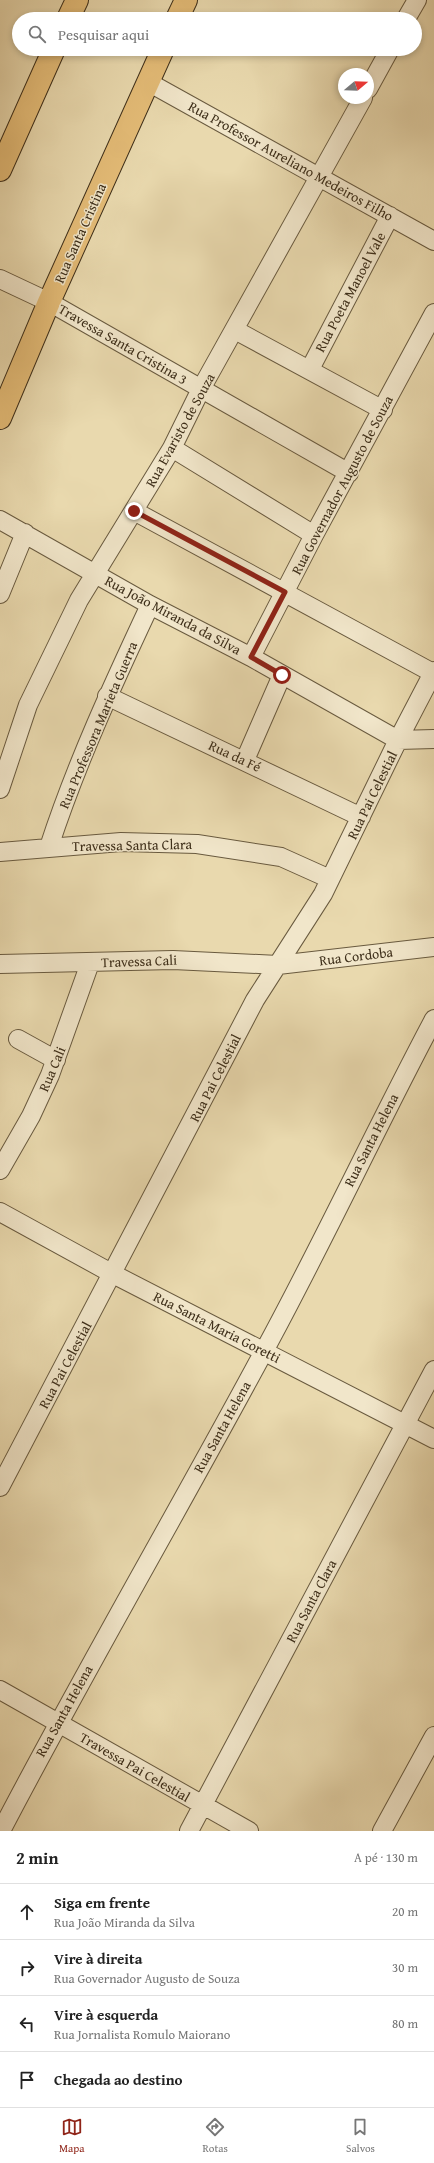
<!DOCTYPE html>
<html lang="pt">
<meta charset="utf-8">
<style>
body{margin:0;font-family:"Gentium Book Plus",serif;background:#f2f2f2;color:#222}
.compass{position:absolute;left:338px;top:68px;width:36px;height:36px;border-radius:50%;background:#fff;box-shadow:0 2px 6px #0003;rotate:71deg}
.stop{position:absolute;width:12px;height:12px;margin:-9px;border:3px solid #8f2418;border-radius:50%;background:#fff}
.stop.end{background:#8f2418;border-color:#fff;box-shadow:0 1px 4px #0008}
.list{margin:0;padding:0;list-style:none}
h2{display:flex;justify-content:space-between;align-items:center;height:52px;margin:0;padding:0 16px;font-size:17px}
h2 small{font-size:13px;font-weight:400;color:#767676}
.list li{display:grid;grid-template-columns:26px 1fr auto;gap:12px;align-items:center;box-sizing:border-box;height:56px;padding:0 16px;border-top:1px solid #e0e0e0}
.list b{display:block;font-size:15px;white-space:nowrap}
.list p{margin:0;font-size:13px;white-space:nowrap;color:#767676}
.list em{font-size:13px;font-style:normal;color:#767676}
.icon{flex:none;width:22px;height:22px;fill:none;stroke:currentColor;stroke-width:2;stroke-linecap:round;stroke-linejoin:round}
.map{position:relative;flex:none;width:434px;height:1831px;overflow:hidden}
.search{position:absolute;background:#fff;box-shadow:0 2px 6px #0003;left:12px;right:12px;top:12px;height:44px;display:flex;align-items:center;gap:10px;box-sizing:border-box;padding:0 14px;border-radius:22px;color:#767676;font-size:15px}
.sheet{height:276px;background:#fff}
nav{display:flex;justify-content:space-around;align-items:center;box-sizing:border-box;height:56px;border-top:1px solid #e0e0e0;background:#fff;font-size:11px;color:#767676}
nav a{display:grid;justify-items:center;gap:2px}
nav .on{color:#8f2418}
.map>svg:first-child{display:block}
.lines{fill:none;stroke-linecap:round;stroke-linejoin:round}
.minor-casing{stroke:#695a3f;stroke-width:20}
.major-casing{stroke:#3e2f1a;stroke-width:24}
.minor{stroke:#f1e6ca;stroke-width:18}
.major{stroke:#e4bc77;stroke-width:22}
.route{stroke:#8f2418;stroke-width:5}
.labels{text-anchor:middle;stroke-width:3;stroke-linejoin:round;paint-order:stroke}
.street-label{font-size:14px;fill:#3e2f1a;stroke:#f1e6ca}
</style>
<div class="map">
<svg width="434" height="1831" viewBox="0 0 434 1831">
<rect width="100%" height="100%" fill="#e9d9ae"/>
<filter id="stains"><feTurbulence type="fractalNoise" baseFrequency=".005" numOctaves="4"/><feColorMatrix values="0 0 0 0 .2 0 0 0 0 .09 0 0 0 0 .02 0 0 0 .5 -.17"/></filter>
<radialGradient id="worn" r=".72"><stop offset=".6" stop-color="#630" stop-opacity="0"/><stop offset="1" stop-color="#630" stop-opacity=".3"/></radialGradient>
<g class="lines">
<g class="minor-casing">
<path id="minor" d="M 406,19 L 417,0
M 148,82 L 434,241
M 368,89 L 390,49
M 0,279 L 49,302 L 349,473
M 235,330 L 383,410
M 310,369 L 390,216
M 172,448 L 314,535
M 134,511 L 433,673
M 0,520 L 150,605 L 251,657 L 398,740 L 434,739
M 0,594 L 25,533
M 251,657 L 314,535 L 434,313
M 107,696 L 361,817
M 245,760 L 282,675
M 0,789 L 28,705 L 79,600 L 172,448 L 201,389 L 363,98
M 49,847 C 76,764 113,684 150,605
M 0,852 L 121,842 L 197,844 L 281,857 L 330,879
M 0,964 L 173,960 L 278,965 L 434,947
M 18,1039 L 56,1060
M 0,1170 L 31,1116 L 50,1075 L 90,963
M 0,1212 L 113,1274 L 434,1439
M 0,1487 L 255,1000 L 323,894 L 398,740 L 434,671
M 0,1690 L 249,1831
M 1,1831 C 85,1670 177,1513 263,1353 C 323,1243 375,1130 434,1019
M 189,1831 L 434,1370
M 382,1831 L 434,1736"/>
</g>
<g class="major-casing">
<path id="major" d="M 68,19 L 77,0
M 177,19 L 186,0
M 0,170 L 54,49
M 0,418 L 49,302 L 163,49"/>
</g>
<use href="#minor" class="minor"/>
<use href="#major" class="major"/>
</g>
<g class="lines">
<path class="route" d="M 134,511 L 285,592 L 251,657 L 282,675"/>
</g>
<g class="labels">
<g class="street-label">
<text transform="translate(291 161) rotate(29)" y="5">Rua Professor Aureliano Medeiros Filho</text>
<text transform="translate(80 233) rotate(-66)" y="5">Rua Santa Cristina</text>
<text transform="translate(350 292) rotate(-62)" y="5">Rua Poeta Manoel Vale</text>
<text transform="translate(123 344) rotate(30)" y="5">Travessa Santa Cristina 3</text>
<text transform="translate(180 430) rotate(-61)" y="5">Rua Evaristo de Souza</text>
<text transform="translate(342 485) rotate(-62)" y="5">Rua Governador Augusto de Souza</text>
<text transform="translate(173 615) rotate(28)" y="5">Rua João Miranda da Silva</text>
<text transform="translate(98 725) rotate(-67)" y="5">Rua Professora Marieta Guerra</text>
<text transform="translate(235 756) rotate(25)" y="5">Rua da Fé</text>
<text transform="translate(372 795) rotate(-64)" y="5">Rua Pai Celestial</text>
<text transform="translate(132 845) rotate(-1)" y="5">Travessa Santa Clara</text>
<text transform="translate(356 956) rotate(-7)" y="5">Rua Cordoba</text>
<text transform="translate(139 961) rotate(-2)" y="5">Travessa Cali</text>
<text transform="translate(52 1069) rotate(-67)" y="5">Rua Cali</text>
<text transform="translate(215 1078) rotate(-63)" y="5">Rua Pai Celestial</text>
<text transform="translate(371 1140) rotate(-63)" y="5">Rua Santa Helena</text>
<text transform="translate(217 1327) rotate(27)" y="5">Rua Santa Maria Goretti</text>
<text transform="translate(65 1365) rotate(-62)" y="5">Rua Pai Celestial</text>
<text transform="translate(222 1427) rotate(-61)" y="5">Rua Santa Helena</text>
<text transform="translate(311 1601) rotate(-62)" y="5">Rua Santa Clara</text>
<text transform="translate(64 1711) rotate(-61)" y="5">Rua Santa Helena</text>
<text transform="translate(135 1767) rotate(30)" y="5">Travessa Pai Celestial</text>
</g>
</g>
<rect width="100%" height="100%" filter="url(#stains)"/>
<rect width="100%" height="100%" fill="url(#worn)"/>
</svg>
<svg class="compass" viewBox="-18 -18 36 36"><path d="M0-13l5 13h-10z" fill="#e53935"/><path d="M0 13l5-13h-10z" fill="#767676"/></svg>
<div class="stop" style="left:282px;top:675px"></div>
<div class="stop end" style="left:134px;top:511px"></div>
<div class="search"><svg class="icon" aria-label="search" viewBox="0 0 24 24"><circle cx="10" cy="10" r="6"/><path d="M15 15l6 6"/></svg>Pesquisar aqui</div>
</div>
<section class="sheet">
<h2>2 min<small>A pé · 130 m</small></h2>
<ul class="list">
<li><svg class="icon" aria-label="ahead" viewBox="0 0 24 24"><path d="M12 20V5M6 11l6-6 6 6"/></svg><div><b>Siga em frente</b><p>Rua João Miranda da Silva</p></div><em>20 m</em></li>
<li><svg class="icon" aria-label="right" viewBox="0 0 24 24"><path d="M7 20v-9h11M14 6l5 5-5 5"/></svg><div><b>Vire à direita</b><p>Rua Governador Augusto de Souza</p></div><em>30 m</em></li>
<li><svg class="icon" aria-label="left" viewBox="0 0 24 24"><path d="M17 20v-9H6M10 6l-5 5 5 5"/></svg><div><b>Vire à esquerda</b><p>Rua Jornalista Romulo Maiorano</p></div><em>80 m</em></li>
<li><svg class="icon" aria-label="arrive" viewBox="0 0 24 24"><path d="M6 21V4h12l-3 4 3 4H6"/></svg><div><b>Chegada ao destino</b></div></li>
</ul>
</section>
<nav>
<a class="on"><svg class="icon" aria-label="map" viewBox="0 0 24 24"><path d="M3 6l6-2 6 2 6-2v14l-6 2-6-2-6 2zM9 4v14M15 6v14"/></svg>Mapa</a>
<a><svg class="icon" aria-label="directions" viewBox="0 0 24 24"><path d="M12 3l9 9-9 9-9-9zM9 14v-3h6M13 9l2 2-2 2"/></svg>Rotas</a>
<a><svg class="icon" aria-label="saved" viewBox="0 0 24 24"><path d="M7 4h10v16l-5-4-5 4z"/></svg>Salvos</a>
</nav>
